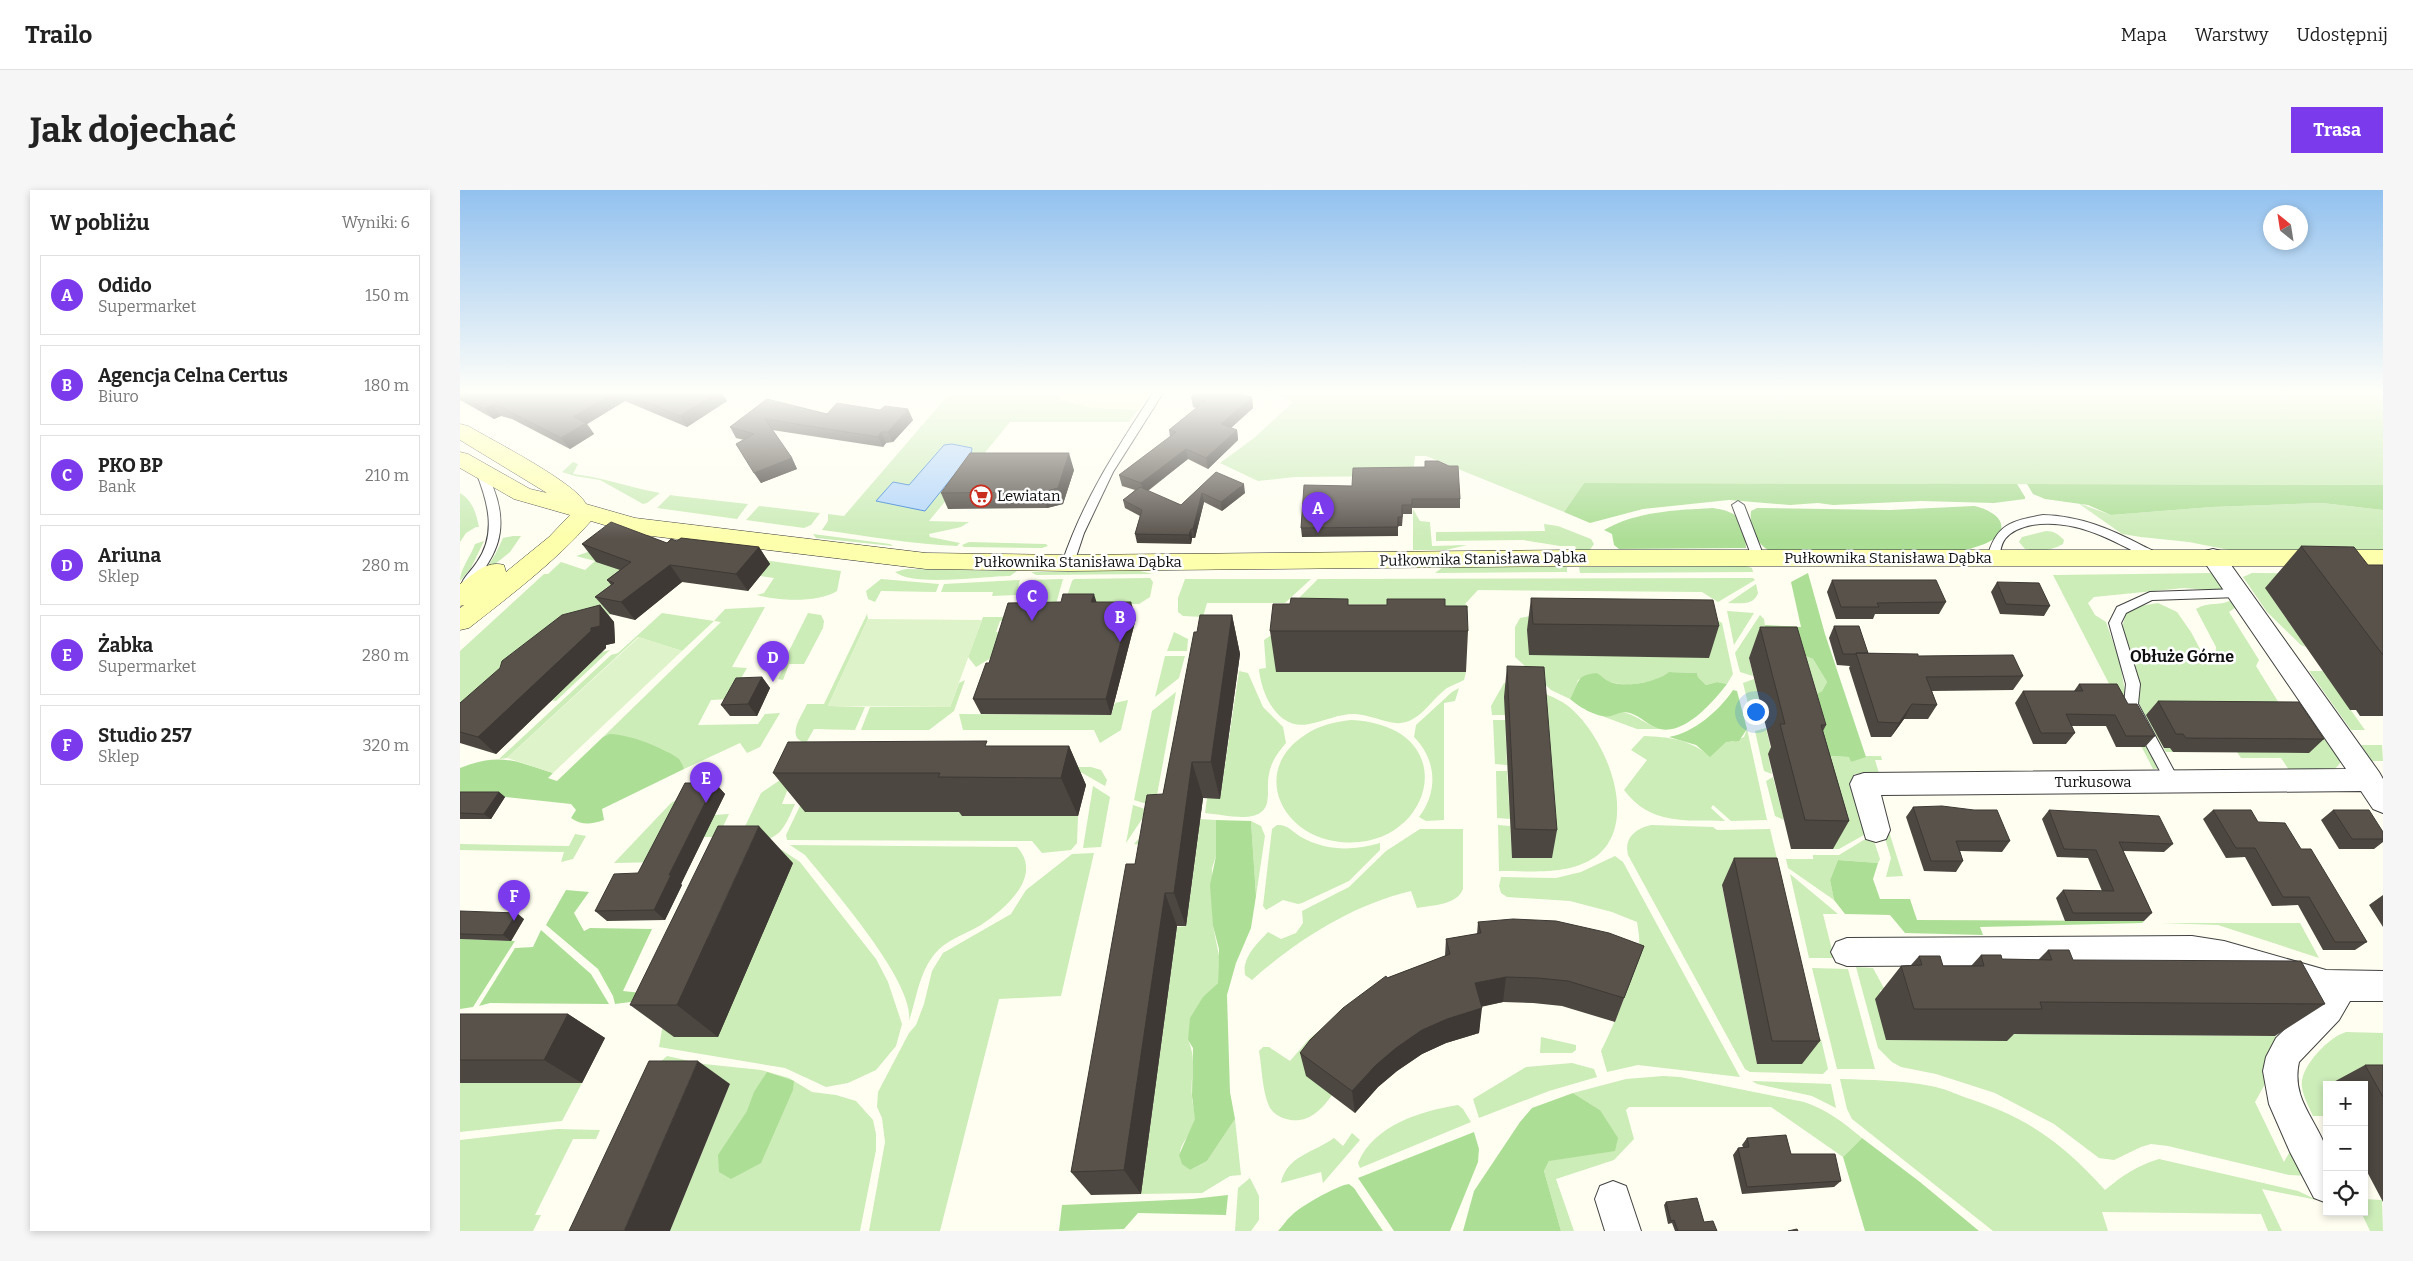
<!DOCTYPE html>
<html lang="pl">
<meta charset="utf-8">
<style>
body{margin:0;font-family:Bitter,serif;background:#f6f6f6;color:#222}
.controls{position:absolute;right:15px;bottom:15px;display:grid;overflow:hidden;border-radius:0px;box-shadow:0 2px 8px #0003}
.controls button{width:45px;height:45px;display:grid;place-items:center;padding:0;border:0;border-bottom:1px solid #e0e0e0;background:#fff;color:#222;font:25px sans-serif}
.compass{position:absolute;left:1803px;top:15px;width:45px;height:45px;border-radius:50%;background:#fff;box-shadow:0 2px 8px #0003;rotate:330deg}
.you{position:absolute;left:1295px;top:521px;width:18px;height:18px;margin:-12px;border:4px solid #fff;border-radius:50%;background:#1a73e8;box-shadow:0 0 0 8px #1a73e833}
.badge{display:grid;place-items:center;width:32px;height:32px;border-radius:50%;background:#7c3aed;color:#fff;font-size:16px;font-weight:700}
.pin{position:absolute;translate:-50% -41px;filter:drop-shadow(0 1px 2px #0008)}
.pin::after{content:'';position:absolute;top:26px;width:18px;height:15px;background:inherit;clip-path:polygon(0 0,100% 0,50% 100%)}
.list{margin:0;padding:0;list-style:none}
h2{display:flex;justify-content:space-between;align-items:center;height:65px;margin:0;padding:0 20px;font-size:21px}
h2 small{font-size:16px;font-weight:400;color:#767676}
.list li{display:grid;grid-template-columns:32px 1fr auto;gap:15px;align-items:center;box-sizing:border-box;height:80px;margin:0 10px 10px;padding:0 10px;border:1px solid #e0e0e0;border-radius:0px}
.list b{display:block;font-size:19px;white-space:nowrap}
.list p{margin:0;font-size:16px;white-space:nowrap;color:#767676}
.list em{font-size:16px;font-style:normal;color:#767676}
.icon{flex:none;width:28px;height:28px;fill:none;stroke:currentColor;stroke-width:2;stroke-linecap:round;stroke-linejoin:round}
.map{position:relative;flex:none;width:1923px;height:1041px;overflow:hidden;border-radius:0px}
header{display:flex;align-items:center;gap:30px;box-sizing:border-box;height:70px;padding:0 25px;background:#fff;border-bottom:1px solid #e0e0e0}
header strong{font-size:24px}
nav{display:flex;gap:28px;margin-inline-start:auto;font-size:18px}
.intro{display:flex;align-items:center;justify-content:space-between;box-sizing:border-box;height:120px;padding:0 30px}
h1{margin:0;font-size:35px}
.button{padding:12px 22px;border-radius:0px;background:#7c3aed;color:#fff;font-size:18px;font-weight:700}
main{display:flex;gap:30px;padding:0 30px}
aside{flex:1;background:#fff;border-radius:0px;box-shadow:0 2px 8px #0003}
.map>svg:first-child{display:block}
.farmland{fill:#f5f7cf}
.green{fill:#ccecb8}
.forest{fill:#adde96}
.pitch{fill:#dff3ca}
.water{fill:#b2d5fa;stroke:#357fd5}
.lines{fill:none;stroke-linecap:round;stroke-linejoin:round}
.lane-casing{stroke:#424242;stroke-width:2}
.street-casing{stroke:#424242;stroke-width:2}
.secondary-casing{stroke:#313131;stroke-width:1}
.lane{fill:#fff;fill-rule:evenodd}
.street{fill:#fff;fill-rule:evenodd}
.secondary{fill:#fdffac;fill-rule:evenodd}
.wall{fill:#4c4740}
.shaded-wall{fill:#3e3934}
.building{fill:#58524b;stroke:#3e3934}
.labels{text-anchor:middle;stroke-width:5;stroke-linejoin:round;paint-order:stroke}
.poi-label{font-size:15px;fill:#0f0f0f;stroke:#fff;text-anchor:start}
.street-label{font-size:15px;fill:#0f0f0f;stroke:#fff}
.neighbourhood-label{font-size:16px;font-weight:bold;fill:#0f0f0f;stroke:#fff}
</style>
<header>
<strong>Trailo</strong>
<nav><a>Mapa</a><a>Warstwy</a><a>Udostępnij</a></nav>
</header>
<div class="intro"><h1>Jak dojechać</h1><a class="button">Trasa</a></div>
<main>
<aside>
<h2>W pobliżu<small>Wyniki: 6</small></h2>
<ul class="list">
<li><span class="badge">A</span><div><b>Odido</b><p>Supermarket</p></div><em>150 m</em></li>
<li><span class="badge">B</span><div><b>Agencja Celna Certus</b><p>Biuro</p></div><em>180 m</em></li>
<li><span class="badge">C</span><div><b>PKO BP</b><p>Bank</p></div><em>210 m</em></li>
<li><span class="badge">D</span><div><b>Ariuna</b><p>Sklep</p></div><em>280 m</em></li>
<li><span class="badge">E</span><div><b>Żabka</b><p>Supermarket</p></div><em>280 m</em></li>
<li><span class="badge">F</span><div><b>Studio 257</b><p>Sklep</p></div><em>320 m</em></li>
</ul>
</aside>
<div class="map">
<svg width="1923" height="1041" viewBox="0 0 1923 1041">
<rect width="100%" height="100%" fill="#fffef1"/>
<path class="farmland" d="M 598,203 L 692,203 L 678,220 L 632,218 L 601,210 Z"/>
<path class="green" d="M 490,203 L 598,203 L 601,210 L 632,218 L 678,220 L 669,232 L 550,232 L 469,331 L 509,332 L 501,337 L 469,344 L 470,347 L 500,353 L 497,356 C 451,354 408,346 362,340 L 368,331 L 368,324 L 384,326 Z
M 812,203 L 1923,203 L 1923,295 L 1124,293 L 1104,322 L 966,266 L 955,266 L 953,285 L 940,286 L 835,287 L 798,291 L 760,273 L 794,248 L 833,212 Z
M 113,272 L 118,274 L 113,284 C 143,287 170,298 200,303 L 187,313 L 183,314 L 140,290 L 115,286 L 102,282 Z
M 0,303 C 13,311 16,323 19,337 L 16,337 L 6,343 L 0,352 Z
M 210,305 L 217,306 L 288,314 L 277,329 L 197,318 Z
M 1618,313 L 1651,325 L 1752,317 L 1862,313 L 1923,320 L 1923,361 L 1779,362 L 1729,352 L 1681,347 L 1662,344 Z
M 299,316 L 360,323 L 351,335 L 344,338 L 286,330 Z
M 953,319 L 960,331 L 970,332 L 972,356 L 1007,355 L 986,360 L 953,360 Z
M 1084,334 L 1098,336 L 1131,349 L 1134,354 L 1129,361 L 1117,361 L 1115,356 L 1100,356 L 1063,350 L 976,351 L 976,342 L 1085,341 Z
M 1586,341 C 1594,341 1598,344 1604,350 L 1603,354 C 1591,361 1578,362 1565,359 L 1559,352 L 1562,347 Z
M 353,344 L 430,354 L 433,356 L 356,348 Z
M 53,346 L 61,346 L 50,362 L 23,384 L 36,363 L 43,348 Z
M 164,350 L 184,389 L 168,410 L 0,546 L 0,461 L 84,384 L 88,384 L 101,372 L 125,380 L 135,371 L 116,366 Z
M 24,351 L 11,378 L 0,391 C 0,379 11,366 15,354 Z
M 509,352 L 586,354 L 588,356 L 582,358 L 504,357 L 502,355 Z
M 232,360 L 381,381 L 377,401 C 358,413 318,411 297,405 L 304,403 L 314,388 L 300,386 L 309,374 Z
M 1286,376 L 1292,378 L 1293,382 L 1120,383 L 1119,377 Z
M 983,377 L 1107,377 L 1107,382 L 975,383 Z
M 446,379 L 557,381 L 550,386 C 525,386 453,397 435,382 Z
M 675,380 L 693,384 L 576,385 L 571,382 Z
M 1754,383 L 1765,399 L 1761,401 L 1724,398 L 1634,407 L 1628,413 L 1635,425 L 1646,432 L 1660,472 L 1666,508 L 1700,578 L 1693,579 L 1593,385 Z
M 1792,383 L 1923,384 L 1923,442 L 1869,417 L 1806,399 L 1846,457 L 1841,455 L 1807,422 L 1783,387 Z
M 690,388 L 693,392 L 690,407 L 679,414 L 604,415 L 612,391 L 614,389 Z
M 1293,388 L 1295,390 L 1258,412 L 1242,402 L 1018,400 L 1005,414 L 1009,417 L 1001,422 L 984,424 L 984,415 L 833,414 L 858,389 Z
M 421,389 L 479,394 L 476,402 L 421,401 L 415,412 L 408,409 L 406,401 Z
M 603,389 L 596,414 L 565,414 L 562,412 L 569,390 Z
M 725,389 L 851,389 L 825,413 L 747,413 L 743,427 L 723,426 L 718,422 L 718,408 Z
M 560,390 L 556,405 L 532,406 L 533,402 L 481,402 L 484,394 Z
M 1296,394 L 1298,403 C 1294,416 1279,413 1268,413 Z
M 1775,408 L 1779,415 L 1769,422 L 1799,470 L 1796,476 L 1827,526 L 1693,526 L 1713,562 L 1706,562 L 1680,518 L 1677,505 L 1679,490 L 1662,437 L 1666,424 L 1680,416 L 1698,413 L 1717,422 L 1731,442 L 1741,461 L 1755,468 L 1756,457 L 1736,419 C 1752,410 1759,418 1775,408 Z
M 305,417 L 272,477 L 287,478 L 269,509 L 251,510 L 238,535 L 298,534 L 305,524 L 320,523 L 300,557 L 287,563 L 280,553 L 224,579 C 212,554 174,551 149,544 L 143,547 L 261,432 L 254,431 L 222,461 L 178,447 L 47,568 L 39,569 L 151,465 L 158,463 L 202,423 L 254,431 L 265,419 Z
M 1267,421 L 1294,423 L 1274,455 Z
M 348,423 L 361,425 L 364,431 L 363,438 L 344,474 L 329,474 L 323,490 L 318,489 L 323,479 L 320,479 Z
M 407,424 L 408,429 L 368,516 L 405,517 L 395,540 L 354,539 L 346,553 C 325,548 341,527 347,514 L 364,514 Z
M 1300,425 L 1304,429 L 1306,443 L 1338,463 L 1353,469 L 1367,492 L 1362,501 L 1351,507 L 1289,468 L 1293,486 L 1280,482 L 1275,463 Z
M 1070,426 L 1254,428 L 1262,433 L 1273,484 L 1267,494 L 1257,492 L 1246,495 L 1238,487 L 1237,483 L 1210,482 L 1195,491 L 1166,495 L 1149,492 L 1137,483 L 1118,490 L 1115,500 L 1110,509 L 1091,500 L 1055,467 L 1055,437 L 1060,428 Z
M 523,427 L 548,427 L 547,431 L 540,431 L 536,442 L 542,443 L 534,466 L 516,477 L 508,467 Z
M 714,442 L 728,449 L 727,461 L 707,461 Z
M 810,446 L 833,446 L 1006,482 L 1004,490 C 999,493 992,495 987,498 C 973,508 963,527 946,532 C 932,537 911,524 894,524 C 878,524 865,531 849,534 C 818,541 801,504 799,479 L 806,478 L 804,450 Z
M 150,460 L 96,511 L 90,510 L 142,462 Z
M 705,466 L 725,466 L 719,488 L 695,507 Z
M 779,481 L 788,483 L 803,517 L 823,537 L 826,553 C 818,562 811,572 809,584 C 805,600 815,621 792,626 C 780,629 757,624 745,623 L 747,608 L 760,608 Z
M 1849,481 L 1863,481 L 1905,540 L 1891,540 Z
M 1294,489 L 1305,533 L 1292,530 L 1283,493 Z
M 505,490 L 494,521 L 469,540 L 401,540 L 410,517 L 490,517 L 499,493 Z
M 1044,493 C 1066,499 1090,502 1108,516 C 1144,544 1180,628 1139,664 C 1113,686 1070,681 1039,681 L 1038,635 L 1050,636 L 1052,668 L 1044,507 L 1045,525 L 1032,525 L 1031,516 Z
M 999,498 L 995,511 L 984,513 L 984,630 L 966,631 L 959,627 C 979,601 976,569 954,547 L 956,535 L 992,502 Z
M 716,502 L 697,605 L 690,615 L 674,610 L 692,521 Z
M 668,510 L 661,540 L 640,553 L 634,540 L 503,540 L 499,524 L 651,525 L 655,513 Z
M 1838,516 L 1845,519 L 1881,571 C 1874,588 1847,583 1831,583 L 1821,568 L 1781,568 L 1777,562 Z
M 1160,522 C 1176,523 1187,537 1203,539 L 1177,539 L 1142,526 L 1150,526 Z
M 891,530 C 1010,536 971,668 874,651 C 819,642 792,579 845,545 C 859,535 875,532 891,530 Z
M 1033,530 L 1045,530 L 1047,575 L 1035,574 Z
M 1306,538 L 1312,564 L 1308,565 L 1312,584 L 1304,581 L 1295,541 Z
M 1287,539 L 1307,630 L 1271,631 L 1253,615 L 1251,618 L 1265,631 C 1225,630 1190,635 1164,600 L 1187,570 L 1171,560 L 1184,546 C 1209,547 1227,549 1247,564 L 1266,551 L 1272,552 L 1284,547 Z
M 1901,555 L 1922,555 L 1923,571 L 1912,571 Z
M 1347,565 L 1390,567 L 1391,572 L 1405,566 L 1421,566 L 1422,570 L 1415,570 L 1419,583 L 1394,584 L 1411,641 L 1379,659 L 1373,659 Z
M 617,577 L 631,577 L 641,580 L 647,590 L 645,596 L 617,580 Z
M 1036,581 L 1047,581 L 1050,629 L 1037,628 Z
M 332,582 L 340,601 L 327,601 L 322,614 L 335,614 C 320,649 316,651 278,651 L 301,603 Z
M 1313,587 L 1324,630 L 1315,626 L 1306,591 Z
M 350,595 L 503,622 L 618,626 L 617,653 L 611,660 L 582,663 L 572,651 L 327,650 L 326,645 Z
M 633,596 L 650,607 L 641,657 L 623,658 Z
M 229,603 L 201,672 L 154,673 L 211,613 Z
M 1413,609 L 1419,610 L 1443,686 L 1426,687 L 1431,668 Z
M 673,615 L 688,620 L 666,653 Z
M 269,624 L 258,647 L 237,647 L 247,638 L 254,625 Z
M 706,627 L 756,630 L 756,666 L 752,678 L 753,736 L 759,766 L 758,793 L 753,798 L 728,850 C 737,868 730,887 732,907 C 732,914 736,923 735,930 C 731,950 706,962 730,980 L 747,971 L 775,929 L 781,985 L 770,986 L 742,1003 L 681,1004 L 717,737 L 726,736 L 739,640 L 680,655 L 674,654 L 688,638 Z
M 791,631 L 801,636 L 805,646 L 796,706 Z
M 817,635 C 827,634 833,642 841,647 C 866,661 893,661 920,653 L 920,660 L 889,691 L 842,713 L 838,714 L 823,710 L 806,720 L 803,716 L 812,639 Z
M 1191,635 L 1253,637 L 1257,640 L 1310,639 L 1329,719 L 1320,721 L 1262,696 L 1297,874 L 1336,847 L 1361,849 L 1368,879 L 1363,884 L 1290,882 L 1285,879 L 1168,665 C 1164,648 1175,639 1191,635 Z
M 960,639 L 1003,639 L 1003,699 C 997,715 973,715 957,718 L 951,701 C 892,715 837,750 792,790 L 785,785 C 782,767 797,754 808,742 L 821,749 L 836,743 L 843,733 L 842,721 L 889,697 L 926,661 Z
M 115,644 L 126,646 L 113,669 L 101,672 L 104,662 L 0,660 L 0,654 L 109,656 Z
M 1412,645 L 1420,669 L 1418,673 L 1378,670 L 1370,690 L 1374,710 L 1328,678 L 1326,669 L 1353,669 L 1353,665 L 1379,665 Z
M 330,655 L 557,657 C 584,686 545,719 521,735 C 504,745 485,750 473,766 C 459,784 456,810 449,831 C 455,792 370,696 345,665 Z
M 308,657 L 322,660 L 340,672 L 416,769 L 428,792 L 442,834 L 436,856 L 416,880 L 388,893 L 366,897 L 325,878 L 199,857 L 204,828 Z
M 634,663 L 601,806 L 539,809 L 480,1041 L 409,1041 L 425,952 L 422,928 L 417,917 L 418,902 L 449,843 L 456,835 L 464,814 L 472,781 L 483,763 L 551,724 L 566,700 L 612,664 Z
M 1155,666 L 1163,672 L 1280,887 L 1178,875 L 1147,882 L 1141,861 C 1155,833 1175,785 1179,755 C 1180,748 1178,739 1177,732 L 1152,722 L 1110,711 L 1047,707 L 1041,703 L 1039,696 L 1041,687 L 1096,688 L 1121,682 Z
M 1330,684 L 1378,724 L 1363,724 L 1373,764 L 1384,768 L 1349,768 Z
M 1701,733 L 1840,733 L 1859,768 L 1758,735 Z
M 1396,777 L 1413,778 L 1425,800 L 1420,800 L 1422,809 L 1545,844 L 1815,846 L 1818,852 L 1809,887 L 1795,912 L 1824,972 L 1834,954 L 1850,986 L 1829,985 L 1708,956 L 1691,954 L 1681,957 L 1654,970 L 1639,968 L 1594,934 L 1535,903 L 1476,884 L 1441,877 L 1432,872 L 1418,858 Z
M 1352,778 L 1388,779 L 1415,879 L 1377,879 Z
M 899,808 L 846,885 L 872,905 C 860,922 845,936 823,928 C 817,926 812,922 809,916 C 802,900 802,878 799,861 L 803,857 L 809,857 L 830,871 L 850,848 Z
M 1886,842 L 1923,843 L 1923,920 L 1904,895 L 1867,895 L 1864,897 L 1867,903 L 1867,926 L 1853,926 C 1849,917 1843,906 1842,897 C 1839,877 1869,847 1886,842 Z
M 1081,847 L 1116,855 L 1116,860 L 1112,863 L 1080,863 Z
M 207,866 L 244,874 L 301,880 L 329,888 L 352,902 L 376,905 L 396,911 L 413,930 L 416,944 L 416,960 L 400,1041 L 210,1041 L 270,894 L 197,875 Z
M 1112,873 L 1134,879 L 1137,887 L 1089,901 L 1019,928 L 1013,909 L 1066,877 Z
M 1203,886 L 1220,887 L 1344,912 C 1366,919 1384,933 1402,948 L 1383,967 L 1311,917 L 1169,917 L 1166,920 L 1174,949 L 1154,970 L 1096,989 L 1114,1041 L 1101,1041 L 1084,981 L 1089,971 L 1140,920 L 1113,903 L 1166,889 Z
M 1380,889 C 1410,890 1441,890 1471,896 C 1483,898 1496,904 1507,908 C 1569,928 1602,953 1645,1000 C 1662,986 1678,975 1699,969 L 1838,1001 L 1857,1010 L 1802,999 L 1822,1041 L 1808,1041 L 1801,1024 L 1642,1022 L 1648,1041 L 1533,1041 L 1392,929 L 1387,919 Z
M 1292,891 L 1371,894 L 1376,918 L 1352,906 L 1297,894 Z
M 0,893 L 122,893 L 102,931 L 0,942 Z
M 998,915 L 1003,919 L 1011,932 L 900,978 L 898,973 C 914,935 961,921 998,915 Z
M 97,939 L 140,940 L 136,949 L 113,949 L 75,1025 L 81,1025 L 73,1041 L 0,1041 L 0,950 Z
M 892,943 L 900,950 L 863,993 L 861,982 L 821,993 C 826,966 855,962 874,948 L 883,956 Z
M 790,988 L 799,1006 L 799,1030 L 791,1041 L 775,1041 L 778,998 Z
M 1904,1009 L 1922,1010 L 1923,1041 L 1910,1041 L 1901,1022 L 1904,1022 Z"/>
<path class="forest" d="M 1124,293 L 1557,294 L 1565,307 L 1565,309 L 1534,313 L 1461,311 L 1373,315 L 1358,313 L 1330,315 L 1269,310 L 1183,319 L 1130,333 L 1104,322 Z
M 1567,294 L 1923,295 L 1923,320 L 1862,313 L 1752,317 L 1651,325 L 1628,315 L 1585,309 L 1573,304 Z
M 1514,316 C 1525,318 1549,328 1539,344 C 1532,353 1518,356 1507,360 L 1308,360 C 1296,353 1289,335 1291,321 L 1297,318 L 1430,320 Z
M 1253,318 C 1280,322 1285,331 1286,358 L 1159,359 L 1154,355 L 1152,344 L 1144,340 C 1177,321 1217,320 1253,318 Z
M 1348,383 L 1365,444 L 1406,567 L 1391,572 L 1389,567 L 1352,565 L 1351,507 L 1362,501 L 1367,492 L 1353,469 L 1338,463 L 1306,443 L 1305,435 L 1341,437 L 1331,392 Z
M 1209,482 L 1237,483 L 1238,487 L 1246,495 L 1257,492 L 1267,494 C 1254,511 1225,545 1200,539 C 1189,536 1180,526 1170,523 C 1163,521 1157,524 1151,526 C 1139,529 1119,517 1110,509 C 1120,492 1115,485 1137,483 C 1141,485 1145,490 1150,492 C 1165,498 1198,492 1209,482 Z
M 1273,500 L 1277,501 L 1287,539 L 1279,551 L 1266,552 L 1250,567 L 1236,555 L 1209,547 C 1233,543 1259,521 1273,500 Z
M 149,544 C 165,543 206,558 219,569 C 221,572 223,576 224,579 L 142,619 L 144,630 C 132,634 122,636 111,628 L 116,620 L 111,614 L 45,607 L 0,606 L 0,578 C 40,562 55,571 93,583 L 88,588 L 97,591 L 143,547 Z
M 756,630 L 791,631 L 796,706 L 791,738 L 776,773 L 767,805 L 770,902 L 775,929 L 747,971 L 730,980 L 722,974 L 719,965 L 735,929 L 732,906 L 733,858 L 728,850 L 730,828 L 743,807 L 758,793 L 759,759 L 753,736 L 750,695 L 756,666 Z
M 1378,670 L 1418,673 L 1413,689 L 1420,709 L 1450,709 L 1457,730 L 1684,731 L 1682,733 L 1520,737 L 1523,745 L 1445,743 L 1430,725 L 1385,724 L 1374,710 L 1370,690 Z
M 106,700 L 129,702 L 114,723 L 124,741 L 130,738 L 192,739 L 163,801 L 182,803 L 178,811 L 155,814 L 153,806 L 138,779 L 86,735 Z
M 81,740 L 131,784 L 149,814 L 30,813 L 19,816 L 55,758 L 73,757 Z
M 0,749 L 55,751 L 13,817 L 0,819 Z
M 307,882 L 334,891 L 333,900 L 301,973 L 271,989 L 259,982 L 258,965 L 287,921 L 294,902 Z
M 1113,903 L 1140,920 L 1158,948 L 1155,961 L 1089,971 L 1084,981 L 1101,1041 L 1003,1041 L 1014,1001 L 1060,932 L 1072,918 Z
M 1014,942 L 1019,959 L 1018,972 L 990,1041 L 934,1041 L 898,988 Z
M 1402,948 L 1460,992 L 1519,1041 L 1405,1041 L 1383,967 Z
M 889,994 L 894,998 L 923,1041 L 818,1041 C 823,1036 826,1030 831,1026 C 839,1017 878,995 889,994 Z
M 768,1005 L 766,1025 L 678,1023 L 664,1039 L 599,1041 L 602,1015 L 732,1009 Z"/>
<path class="pitch" d="M 408,429 L 522,430 L 490,517 L 368,516 Z
M 179,447 L 222,461 L 93,583 L 47,568 Z"/>
<path class="water" d="M 492,254 L 512,258 L 511,264 L 465,321 L 416,311 L 433,292 L 449,295 L 484,255 Z"/>
<g class="lines">
<g class="lane-casing">
<path id="lane" d="M 693,203 L 703,203 L 653,282 L 624,343 L 614,373 L 608,377 L 604,376 L 602,373 C 624,308 656,260 693,203 Z
M 22,278 C 29,280 31,290 33,297 C 51,343 35,370 4,404 L 0,405 C 0,388 8,386 17,372 C 37,344 28,312 16,282 Z
M 1278,311 L 1284,315 L 1304,367 L 1302,370 L 1294,370 L 1292,367 L 1272,315 Z
M 1583,325 C 1620,326 1651,339 1683,356 C 1689,359 1698,362 1702,368 L 1700,371 L 1692,371 C 1654,351 1616,328 1572,335 C 1562,337 1551,341 1545,349 C 1540,355 1541,364 1537,371 L 1529,371 L 1527,368 C 1536,334 1551,331 1583,325 Z
M 1778,399 L 1784,403 L 1778,407 L 1692,410 L 1666,423 L 1661,433 L 1680,494 L 1678,514 L 1720,592 L 1718,596 L 1713,598 L 1708,596 L 1664,514 L 1666,494 L 1649,433 L 1657,417 L 1690,402 Z"/>
</g>
<g class="street-casing">
<path id="street" d="M 1753,359 L 1761,361 L 1919,582 L 1923,589 L 1923,623 L 1913,619 L 1901,601 L 1421,605 L 1430,640 L 1426,649 L 1416,652 L 1406,649 L 1390,594 L 1394,586 L 1404,583 L 1886,579 L 1741,367 L 1745,361 Z
M 1732,746 L 1764,751 L 1866,780 L 1923,781 L 1923,811 L 1890,811 L 1879,830 L 1839,872 C 1831,908 1855,928 1866,958 C 1870,970 1867,999 1867,1013 L 1854,1008 L 1830,962 L 1809,914 L 1803,881 L 1806,867 L 1816,848 L 1857,808 L 1764,780 L 1732,774 L 1387,776 L 1376,772 L 1371,762 L 1376,752 L 1387,748 Z
M 1153,991 L 1166,996 L 1181,1041 L 1145,1041 L 1135,1009 L 1140,996 Z"/>
</g>
<g class="secondary-casing">
<path id="secondary" d="M 0,234 L 8,236 C 32,250 116,293 126,314 L 175,328 L 466,363 L 608,365 L 1112,360 L 1923,360 L 1923,376 L 1112,376 L 608,381 L 466,379 L 175,344 L 131,331 C 95,372 52,404 9,438 L 0,440 L 0,418 L 4,415 L 0,416 L 0,394 C 14,384 26,370 44,375 L 46,382 L 89,347 L 110,325 L 54,309 L 0,278 L 0,262 L 8,264 L 70,299 L 87,303 L 0,250 Z"/>
</g>
<use href="#lane" class="lane"/>
<use href="#street" class="street"/>
<use href="#secondary" class="secondary"/>
</g>
<path class="wall" d="M 0,203 L 262,203 L 267,211 L 227,237 L 165,211 L 127,234 L 134,244 L 110,259 L 52,229 L 41,226 L 34,229 L 0,210 Z
M 731,207 L 792,207 L 793,218 L 771,238 L 777,240 L 778,250 L 748,279 L 728,269 L 688,301 L 721,315 L 756,282 L 785,303 L 762,321 L 744,312 L 735,348 L 732,348 L 731,354 L 677,353 L 675,344 L 680,326 L 665,318 L 663,310 L 675,300 L 662,296 L 659,285 L 710,247 L 709,240 L 736,218 L 733,217 Z
M 307,209 L 367,224 L 453,230 L 433,252 L 426,253 L 423,257 L 312,240 L 332,268 L 337,279 L 301,293 L 276,254 L 284,250 L 276,248 L 270,237 Z
M 965,277 L 1000,309 L 1000,318 L 952,318 L 952,324 L 943,324 L 942,336 L 938,336 L 938,346 L 842,347 L 841,338 L 892,296 Z
M 614,280 L 603,314 L 587,318 L 488,319 L 481,303 Z
M 217,351 L 299,357 L 310,374 L 288,401 L 222,392 L 175,430 L 150,424 L 135,407 L 151,395 L 147,390 L 160,380 L 136,372 L 122,354 L 207,353 Z
M 1841,356 L 1908,375 L 1923,375 L 1923,526 L 1900,526 L 1896,520 L 1890,520 L 1805,398 Z
M 1372,390 L 1486,412 L 1479,424 L 1415,424 L 1413,429 L 1376,429 L 1367,402 Z
M 1537,392 L 1590,416 L 1584,426 L 1540,424 L 1531,402 Z
M 1071,408 L 1259,436 L 1249,468 L 1069,465 L 1067,440 Z
M 888,409 L 888,415 L 985,416 L 1008,441 L 1006,482 L 816,482 L 810,441 L 830,414 Z
M 601,412 L 637,412 L 676,428 L 651,525 L 521,524 L 513,509 L 529,473 Z
M 140,415 L 154,432 L 155,453 L 146,455 L 146,458 L 36,564 L 0,553 L 0,513 Z
M 772,425 L 780,464 L 760,609 L 743,608 L 726,736 L 717,736 L 681,1004 L 631,1005 L 611,982 L 675,674 L 703,604 L 737,442 Z
M 1374,436 L 1408,463 L 1458,466 L 1563,486 L 1553,500 L 1472,501 L 1477,515 L 1468,529 L 1444,529 L 1431,547 L 1411,547 L 1389,478 L 1390,476 L 1377,475 L 1369,448 Z
M 1300,437 L 1366,535 L 1363,541 L 1389,631 L 1373,659 L 1331,659 L 1308,564 L 1311,557 L 1289,468 Z
M 1047,476 L 1097,640 L 1092,668 L 1052,668 L 1044,507 Z
M 302,487 L 310,498 L 297,526 L 270,526 L 261,515 Z
M 1619,494 L 1668,514 L 1695,546 L 1685,557 L 1656,557 L 1646,536 L 1611,536 L 1615,543 L 1606,554 L 1573,554 L 1555,513 L 1563,501 L 1614,501 Z
M 1698,511 L 1864,549 L 1849,563 L 1713,562 L 1710,558 L 1704,558 L 1686,525 Z
M 529,556 L 609,556 L 626,595 L 618,626 L 502,626 L 499,622 L 345,622 L 313,583 Z
M 255,593 L 265,604 L 221,694 L 222,695 L 205,730 L 147,731 L 135,721 L 178,683 Z
M 0,602 L 39,602 L 45,607 L 31,629 L 0,629 Z
M 1453,617 L 1550,651 L 1542,662 L 1500,661 L 1503,671 L 1496,682 L 1464,681 L 1446,627 Z
M 1589,620 L 1713,654 L 1704,662 L 1663,661 L 1692,723 L 1684,731 L 1605,731 L 1596,708 L 1603,700 L 1642,701 L 1628,668 L 1597,667 L 1582,629 Z
M 1753,620 L 1798,632 L 1841,659 L 1907,752 L 1895,760 L 1863,760 L 1838,715 L 1812,716 L 1785,667 L 1766,668 L 1743,629 Z
M 1873,620 L 1923,642 L 1923,652 L 1914,659 L 1879,659 L 1861,630 Z
M 1274,668 L 1360,851 L 1342,874 L 1297,874 L 1262,695 Z
M 333,673 L 258,847 L 214,847 L 170,815 Z
M 1923,705 L 1923,737 L 1909,715 Z
M 0,721 L 64,729 L 51,751 L 0,749 Z
M 1018,732 L 1184,756 L 1155,832 L 1102,816 L 1073,813 L 1043,812 L 1021,817 L 1019,843 L 986,853 L 962,864 L 937,881 L 918,897 L 895,923 L 846,886 L 840,863 L 927,788 L 985,766 L 986,749 L 1017,744 Z
M 1588,760 L 1613,770 L 1865,814 L 1815,846 L 1554,844 L 1547,851 L 1426,850 L 1415,809 L 1441,776 L 1451,775 L 1459,766 L 1483,776 L 1511,776 L 1521,765 L 1542,769 L 1578,770 Z
M 0,824 L 108,824 L 145,848 L 122,893 L 0,893 Z
M 1905,875 L 1923,875 L 1923,1012 L 1904,976 L 1904,895 L 1868,895 Z
M 1867,896 L 1867,903 L 1864,897 Z
M 1287,948 L 1331,964 L 1381,991 L 1374,997 L 1282,1004 L 1273,965 L 1278,958 L 1283,957 L 1282,955 Z
M 1206,1012 L 1244,1032 L 1257,1041 L 1215,1041 L 1212,1033 L 1208,1034 L 1204,1015 Z"/>
<path class="shaded-wall" d="M 154,203 L 160,203 L 165,211 L 127,234 L 134,244 L 110,259 L 101,248 L 113,227 Z
M 256,203 L 262,203 L 267,211 L 227,237 L 220,226 Z
M 792,207 L 793,218 L 763,245 L 761,234 Z
M 32,215 L 41,226 L 34,229 L 25,219 Z
M 448,219 L 453,230 L 433,252 L 428,242 Z
M 777,240 L 778,250 L 748,279 L 746,268 Z
M 421,242 L 426,253 L 423,257 L 418,247 Z
M 726,259 L 728,269 L 684,303 L 681,293 Z
M 609,263 L 614,280 L 603,314 L 587,318 L 582,302 Z
M 332,268 L 337,279 L 301,293 L 294,283 Z
M 784,294 L 785,303 L 762,321 L 761,312 Z
M 742,303 L 744,312 L 735,348 L 733,339 Z
M 731,339 L 732,348 L 731,354 L 729,345 Z
M 299,357 L 310,374 L 288,401 L 276,384 Z
M 210,375 L 222,392 L 175,430 L 161,412 Z
M 634,404 L 639,420 L 631,412 Z
M 671,412 L 676,428 L 651,525 L 646,509 Z
M 140,415 L 154,432 L 155,453 L 146,455 L 146,458 L 36,564 L 18,547 L 131,438 Z
M 772,425 L 780,464 L 760,609 L 751,572 Z
M 302,487 L 310,498 L 297,526 L 288,514 Z
M 1452,514 L 1444,529 L 1431,547 L 1439,533 Z
M 609,556 L 626,595 L 618,626 L 601,588 Z
M 732,572 L 743,608 L 726,736 L 714,703 Z
M 255,593 L 265,604 L 221,694 L 222,695 L 205,730 L 194,720 L 209,685 Z
M 39,602 L 45,607 L 31,629 L 24,624 Z
M 299,636 L 333,673 L 258,847 L 217,815 Z
M 705,703 L 717,736 L 681,1004 L 664,980 Z
M 57,723 L 64,729 L 51,751 L 43,745 Z
M 1046,787 L 1043,812 L 1013,818 L 1015,793 Z
M 1022,818 L 1019,843 L 986,853 L 962,864 L 937,881 L 918,897 L 895,923 L 892,901 L 916,875 L 936,858 L 962,840 L 987,829 Z
M 108,824 L 145,848 L 122,893 L 84,870 Z
M 238,871 L 270,894 L 210,1041 L 164,1041 Z"/>
<path class="building" d="M 0,203 L 154,203 L 113,227 L 126,233 L 101,248 L 43,218 L 32,215 L 25,219 L 0,204 Z
M 164,203 L 256,203 L 220,226 Z
M 735,203 L 780,203 L 792,207 L 761,234 L 777,240 L 746,268 L 726,259 L 681,293 L 659,285 L 716,242 L 709,240 L 745,211 L 731,207 Z
M 307,209 L 367,224 L 377,213 L 420,220 L 425,216 L 448,219 L 428,242 L 421,242 L 418,247 L 305,229 L 332,268 L 294,283 L 276,254 L 294,244 L 270,237 Z
M 510,263 L 609,263 L 598,298 L 582,302 L 481,303 Z
M 965,271 L 978,271 L 989,276 L 998,276 L 1000,309 L 952,309 L 952,315 L 942,315 L 942,327 L 938,327 L 938,337 L 841,338 L 844,295 L 892,296 L 893,278 L 965,277 Z
M 756,282 L 784,294 L 761,312 L 742,303 L 733,339 L 731,339 L 729,345 L 675,344 L 682,320 L 663,310 L 680,297 L 721,315 Z
M 151,332 L 207,353 L 211,349 L 217,351 L 221,348 L 299,357 L 276,384 L 210,375 L 161,412 L 135,407 L 154,393 L 147,390 L 171,372 L 122,354 Z
M 1841,356 L 1894,357 L 1908,375 L 1923,375 L 1923,465 Z
M 1372,390 L 1476,390 L 1486,412 L 1417,413 L 1419,417 L 1381,417 Z
M 1537,392 L 1579,393 L 1590,416 L 1546,414 Z
M 603,404 L 634,404 L 631,412 L 671,412 L 646,509 L 513,509 L 526,473 L 529,473 L 548,413 L 601,412 Z
M 831,408 L 888,409 L 888,415 L 927,415 L 927,409 L 985,409 L 985,416 L 1007,416 L 1008,441 L 810,441 L 813,414 L 830,414 Z
M 1071,408 L 1253,410 L 1259,436 L 1073,434 Z
M 140,415 L 140,436 L 131,438 L 131,441 L 18,547 L 0,542 L 0,513 L 40,478 L 42,471 L 102,425 Z
M 740,425 L 772,425 L 751,572 L 732,572 L 714,703 L 705,703 L 664,980 L 611,982 L 666,674 L 675,674 L 687,605 L 703,604 L 734,442 L 737,442 Z
M 1374,436 L 1399,436 L 1408,463 L 1396,463 L 1396,464 L 1383,464 Z
M 1300,437 L 1337,437 L 1366,535 L 1361,535 L 1389,631 L 1345,630 L 1320,534 L 1325,534 Z
M 1396,463 L 1458,464 L 1458,466 L 1553,465 L 1563,486 L 1466,487 L 1477,515 L 1452,514 L 1439,533 L 1418,532 Z
M 1047,476 L 1084,477 L 1097,640 L 1055,639 Z
M 302,487 L 288,514 L 261,515 L 276,488 Z
M 1619,494 L 1657,494 L 1668,514 L 1677,514 L 1695,546 L 1666,546 L 1655,525 L 1606,524 L 1615,543 L 1581,543 L 1563,501 L 1623,501 Z
M 1698,511 L 1839,512 L 1864,549 L 1726,548 L 1723,544 L 1716,544 Z
M 527,551 L 525,556 L 609,556 L 601,588 L 478,587 L 480,583 L 313,583 L 328,552 Z
M 225,593 L 255,593 L 209,685 L 211,685 L 194,720 L 135,721 L 154,684 L 178,683 Z
M 0,602 L 39,602 L 24,624 L 0,623 Z
M 1482,616 L 1514,620 L 1537,620 L 1550,651 L 1496,651 L 1503,671 L 1471,671 L 1453,617 Z
M 1589,620 L 1699,626 L 1713,654 L 1659,652 L 1692,723 L 1613,723 L 1603,700 L 1654,701 L 1636,660 L 1604,659 Z
M 1753,620 L 1791,620 L 1798,632 L 1825,633 L 1841,659 L 1851,659 L 1907,752 L 1875,752 L 1849,707 L 1823,707 L 1795,658 L 1776,658 Z
M 1873,620 L 1909,620 L 1923,642 L 1923,649 L 1892,649 Z
M 258,636 L 299,636 L 217,815 L 170,815 Z
M 1274,668 L 1317,668 L 1360,851 L 1312,851 Z
M 0,721 L 57,723 L 43,745 L 0,744 Z
M 1053,729 L 1096,731 L 1149,743 L 1184,756 L 1164,808 L 1108,791 L 1078,788 L 1046,787 L 1015,793 L 1022,818 L 987,829 L 962,840 L 936,858 L 916,875 L 892,901 L 840,863 L 850,850 L 883,818 L 926,786 L 927,788 L 990,764 L 986,749 L 1021,743 L 1018,732 Z
M 1588,760 L 1609,760 L 1613,770 L 1841,771 L 1865,814 L 1580,812 L 1582,819 L 1454,819 L 1441,776 L 1462,775 L 1459,766 L 1480,766 L 1483,776 L 1524,776 L 1521,765 L 1541,765 L 1542,769 L 1592,770 Z
M 0,824 L 108,824 L 84,870 L 0,870 Z
M 189,871 L 238,871 L 164,1041 L 109,1041 Z
M 1905,875 L 1923,875 L 1923,907 Z
M 1326,945 L 1331,964 L 1375,964 L 1381,991 L 1287,997 L 1278,958 L 1289,957 L 1287,948 Z
M 1237,1008 L 1244,1032 L 1253,1031 L 1257,1041 L 1218,1041 L 1214,1030 L 1211,1031 L 1206,1012 Z
M 1337,1039 L 1338,1041 L 1328,1041 Z"/>
<linearGradient id="sky" x2="0" y2="1"><stop stop-color="#92c1ef"/><stop offset="0.58" stop-color="#fffff9"/><stop offset="1" stop-color="#fffff9" stop-opacity="0"/></linearGradient>
<rect width="1923" height="349" fill="url(#sky)"/>
<defs>
<g id="supermarket-ring" transform="scale(1.125)"><circle r="9.5" fill="#fff" stroke="#c82d1e" stroke-width="1.5"/><path d="M-6-5.5h2.5l.6 2H6L4.5 2H-2.5L-4.4-4H-6ZM-1.5 3.2a1.3 1.3 0 1 0 .1 0ZM3 3.2a1.3 1.3 0 1 0 .1 0Z" fill="#c82d1e"/></g>
</defs>
<g fill-rule="evenodd">
<use href="#supermarket-ring" x="521" y="306"/>
</g>
<g class="labels">
<g class="poi-label">
<text x="537" y="311">Lewiatan</text>
</g>
<g class="street-label">
<text x="1428" y="373">Pułkownika Stanisława Dąbka</text>
<text transform="translate(1023 369) rotate(-1)" y="5">Pułkownika Stanisława Dąbka</text>
<text x="618" y="377">Pułkownika Stanisława Dąbka</text>
<text x="1633" y="597">Turkusowa</text>
</g>
<g class="neighbourhood-label">
<text x="1722" y="472">Obłuże Górne</text>
</g>
</g>
</svg>
<div class="controls">
<button>+</button>
<button>−</button>
<button><svg class="icon" aria-label="locate" viewBox="0 0 24 24"><circle cx="12" cy="12" r="6"/><path d="M12 2v4M12 18v4M2 12h4M18 12h4"/></svg></button>
</div>
<svg class="compass" viewBox="-18 -18 36 36"><path d="M0-13l5 13h-10z" fill="#e53935"/><path d="M0 13l5-13h-10z" fill="#767676"/></svg>
<div class="you"></div>
<div class="pin badge" style="left:858px;top:343px">A</div>
<div class="pin badge" style="left:660px;top:452px">B</div>
<div class="pin badge" style="left:572px;top:431px">C</div>
<div class="pin badge" style="left:313px;top:492px">D</div>
<div class="pin badge" style="left:246px;top:613px">E</div>
<div class="pin badge" style="left:54px;top:731px">F</div>
</div>
</main>
